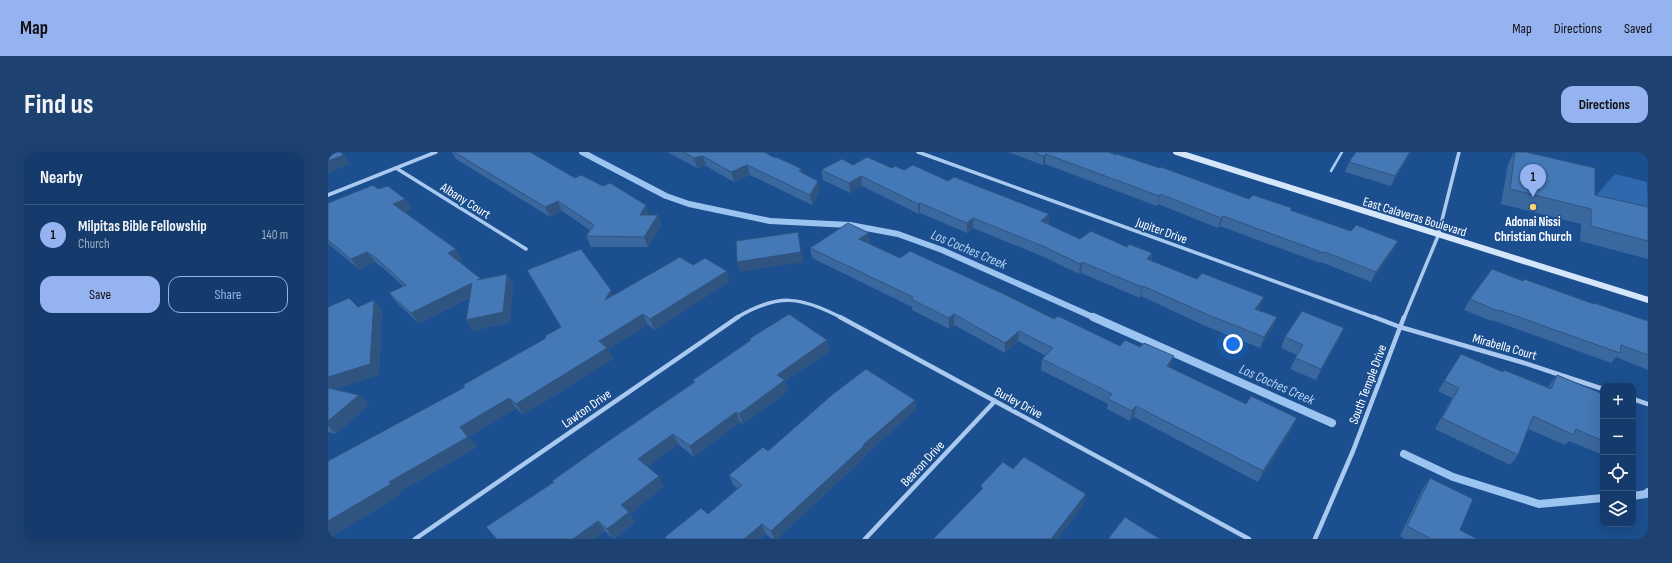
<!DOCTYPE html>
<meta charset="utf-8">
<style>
body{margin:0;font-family:"Sofia Sans Condensed",sans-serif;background:#1d4271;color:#f1f3f6}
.controls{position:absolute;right:12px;bottom:12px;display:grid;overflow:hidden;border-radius:8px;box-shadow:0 4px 16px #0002}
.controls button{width:36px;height:36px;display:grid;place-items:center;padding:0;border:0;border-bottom:1px solid #33557e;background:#143b6b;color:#f1f3f6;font:20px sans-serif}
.you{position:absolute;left:905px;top:192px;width:14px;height:14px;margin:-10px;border:3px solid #fff;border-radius:50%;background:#1a73e8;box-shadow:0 0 0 6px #1a73e833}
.badge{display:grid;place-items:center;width:26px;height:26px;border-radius:50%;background:#95b2f1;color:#111;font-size:13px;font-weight:700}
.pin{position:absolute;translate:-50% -33px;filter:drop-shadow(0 1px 2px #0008)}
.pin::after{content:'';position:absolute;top:21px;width:14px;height:12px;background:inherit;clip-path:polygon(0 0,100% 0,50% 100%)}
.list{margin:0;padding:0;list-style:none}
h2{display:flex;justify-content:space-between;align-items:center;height:52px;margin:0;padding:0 16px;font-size:17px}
h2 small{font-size:13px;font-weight:400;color:#9dadc1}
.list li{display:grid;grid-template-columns:26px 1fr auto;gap:12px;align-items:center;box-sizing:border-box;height:60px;padding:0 16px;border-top:1px solid #33557e}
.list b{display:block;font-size:15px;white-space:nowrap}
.list p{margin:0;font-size:13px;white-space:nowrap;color:#9dadc1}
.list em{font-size:13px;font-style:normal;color:#9dadc1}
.actions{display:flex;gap:8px;padding:12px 16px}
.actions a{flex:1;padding:9px 0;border:1px solid #95b2f1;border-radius:12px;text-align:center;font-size:14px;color:#95b2f1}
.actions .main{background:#95b2f1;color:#111}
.icon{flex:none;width:22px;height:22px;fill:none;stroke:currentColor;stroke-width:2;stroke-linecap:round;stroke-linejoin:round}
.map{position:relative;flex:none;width:1320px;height:387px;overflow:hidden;border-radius:12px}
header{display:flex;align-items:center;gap:24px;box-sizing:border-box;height:56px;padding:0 20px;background:#95b2f1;color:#111}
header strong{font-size:19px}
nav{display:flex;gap:22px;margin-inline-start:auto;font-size:14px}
.intro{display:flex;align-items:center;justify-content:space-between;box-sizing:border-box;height:96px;padding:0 24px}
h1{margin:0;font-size:28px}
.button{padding:10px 18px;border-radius:12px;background:#95b2f1;color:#111;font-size:14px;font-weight:700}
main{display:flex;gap:24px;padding:0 24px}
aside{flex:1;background:#143b6b;border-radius:12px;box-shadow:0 4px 16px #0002}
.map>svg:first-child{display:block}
.green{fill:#2e69ad}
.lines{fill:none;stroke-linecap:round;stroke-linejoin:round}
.stream-far1{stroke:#9cc4f0;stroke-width:6}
.stream{stroke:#9cc4f0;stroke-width:8}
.service{stroke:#a9c9ee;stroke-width:2.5}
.minor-far1{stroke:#a9c9ee;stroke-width:3.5}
.minor{stroke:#a9c9ee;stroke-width:4.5}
.secondary{stroke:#d6e6fa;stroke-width:6}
.wall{fill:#3a679d}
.shaded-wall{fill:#305480}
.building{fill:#4478b7;stroke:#305480}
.poi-dot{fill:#ffd166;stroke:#1b4f8f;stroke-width:1.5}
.labels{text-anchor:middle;stroke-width:3;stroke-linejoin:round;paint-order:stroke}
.street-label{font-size:13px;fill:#fff;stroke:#1b4f8f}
.poi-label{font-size:13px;font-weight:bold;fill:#fff;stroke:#1b4f8f}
.water-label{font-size:14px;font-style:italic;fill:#b5d3f5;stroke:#1b4f8f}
</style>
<header>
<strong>Map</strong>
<nav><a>Map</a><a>Directions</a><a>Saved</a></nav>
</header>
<div class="intro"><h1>Find us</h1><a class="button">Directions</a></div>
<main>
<aside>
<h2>Nearby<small></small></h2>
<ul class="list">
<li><span class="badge">1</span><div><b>Milpitas Bible Fellowship</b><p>Church</p></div><em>140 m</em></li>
</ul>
<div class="actions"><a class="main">Save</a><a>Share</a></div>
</aside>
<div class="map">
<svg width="1320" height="387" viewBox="0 0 1320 387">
<rect width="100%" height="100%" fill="#1b4f8f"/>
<path class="green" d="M 1287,22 L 1319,30 L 1320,65 L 1266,46 Z"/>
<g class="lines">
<path class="stream-far1" d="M 254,0 L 338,44 L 361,52 L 442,69 L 522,73 L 570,82 L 614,98 L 767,166"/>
<path class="stream" d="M 765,165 L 1004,271
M 1076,302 L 1125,325 L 1211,352 L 1275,346
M 1305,344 L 1318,342 L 1320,340"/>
<path class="service" d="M 1003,19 L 1014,0"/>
<path class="minor-far1" d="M 590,0 L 1048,166
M 68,16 L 198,97
M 0,43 L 108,0
M 408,166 C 450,141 472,144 514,166
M 1076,166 L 1110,84 L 1131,0"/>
<path class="minor" d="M 512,165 L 921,387
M 1046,165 L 1072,175 L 1193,210 L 1275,237
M 1305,247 L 1320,252
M 87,387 L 410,165
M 537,387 L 667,249
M 987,387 L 1025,299 L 1076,165"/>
<path class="secondary" d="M 848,0 L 1320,148"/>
</g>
<path class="wall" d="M 124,0 L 202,0 L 247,26 L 322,63 L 330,63 L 333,73 L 320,95 L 263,95 L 258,84 L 262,78 L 234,59 L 222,65 L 128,7 Z
M 339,0 L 436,0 L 475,21 L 492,39 L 484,53 L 422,23 L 406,30 L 378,14 L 369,16 Z
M 680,0 L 780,0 L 921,47 L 963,59 L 1065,99 L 1043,130 L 993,110 L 992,111 L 892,74 L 890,76 L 830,52 L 829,54 L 717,12 L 715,13 Z
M 1028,0 L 1083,0 L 1063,34 L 1017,20 L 1021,10 Z
M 1186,0 L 1198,0 L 1267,43 L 1320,55 L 1320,107 L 1252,89 L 1253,72 L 1173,52 L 1180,12 Z
M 525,13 L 576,18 L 620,29 L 721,72 L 720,73 L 752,87 L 799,95 L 824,101 L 823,109 L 932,156 L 930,158 L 945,176 L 932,196 L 875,173 L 813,144 L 812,146 L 753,121 L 751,122 L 716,105 L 645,76 L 639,81 L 592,61 L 591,62 L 534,34 L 522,41 L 495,28 L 493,18 Z
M 77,47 L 84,57 L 77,60 L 134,108 L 131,109 L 153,127 L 179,122 L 185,132 L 182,170 L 145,179 L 141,146 L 91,171 L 69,151 L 61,141 L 75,134 L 55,116 L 47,110 L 31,117 L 3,94 L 0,95 L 0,51 Z
M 542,91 L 541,92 L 572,106 L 726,167 L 843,215 L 843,216 L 964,277 L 930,330 L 806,265 L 802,269 L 779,257 L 780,252 L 713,218 L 714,207 L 718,204 L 690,189 L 677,201 L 626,173 L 621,177 L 584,158 L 584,155 L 484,106 L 482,96 Z
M 365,113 L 402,129 L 327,178 L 320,173 L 280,197 L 285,207 L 195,263 L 188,256 L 141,285 L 149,295 L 71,340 L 73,342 L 0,387 L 137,235 L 135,233 L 218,186 L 217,184 L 233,175 L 199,118 L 286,143 Z
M 1195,129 L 1266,152 L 1266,151 L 1320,169 L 1320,218 L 1288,205 L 1283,211 L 1164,168 L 1163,169 L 1136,158 L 1142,147 Z
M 46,148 L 54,158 L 51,223 L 6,237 L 31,243 L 41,253 L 8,282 L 0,280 L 0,155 L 30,155 Z
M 957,185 L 1011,187 L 988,228 L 962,217 L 969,203 L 953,196 Z
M 421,187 L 499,188 L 502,199 L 457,229 L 460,239 L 415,272 L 412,270 L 366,305 L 350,292 L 319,315 L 336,334 L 302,362 L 307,370 L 286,387 L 285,387 L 277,379 L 266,387 L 167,387 L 225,330 L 224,329 L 366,230 L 365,228 L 422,189 Z
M 1126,212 L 1174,220 L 1176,218 L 1220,235 L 1229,223 L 1275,242 L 1275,303 L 1241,289 L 1237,293 L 1200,277 L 1190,303 L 1182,313 L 1107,277 L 1124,246 L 1110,239 Z
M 587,248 L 588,258 L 538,302 L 538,304 L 449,387 L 444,387 L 438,382 L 432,387 L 338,387 L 337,385 L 380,362 L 410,337 L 405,333 L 401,323 L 440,299 Z
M 1102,326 L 1132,378 L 1149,387 L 1077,387 L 1072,384 L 1095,336 Z"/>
<path class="shaded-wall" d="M 1082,0 L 1083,0 L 1063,34 L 1067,24 Z
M 718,2 L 717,12 L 715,13 L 715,4 Z
M 16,3 L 23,12 L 0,21 L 0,9 Z
M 375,4 L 378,14 L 369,16 L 366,6 Z
M 419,13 L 422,23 L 406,30 L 403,20 Z
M 474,17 L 476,26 L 471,19 Z
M 533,24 L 534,34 L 522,41 L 521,31 Z
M 490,29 L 492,39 L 484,53 L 482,43 Z
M 832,42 L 830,52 L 829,54 L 831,44 Z
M 77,47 L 84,57 L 72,62 L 65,52 Z
M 230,49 L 234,59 L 222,65 L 217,55 Z
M 592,51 L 592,61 L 591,62 L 590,52 Z
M 318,53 L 322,63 L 312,63 Z
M 721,62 L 721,72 L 712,80 L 713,69 Z
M 330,63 L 333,73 L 320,95 L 316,85 Z
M 895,64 L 892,74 L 890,76 L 893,66 Z
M 645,66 L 645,76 L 639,81 L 639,71 Z
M 470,80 L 476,110 L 412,120 L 409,110 Z
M 541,81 L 542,91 L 533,97 L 531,87 Z
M 1070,89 L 1065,99 L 1043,130 L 1048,120 Z
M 0,90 L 3,94 L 0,95 Z
M 128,97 L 134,108 L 127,111 L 120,101 Z
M 39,100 L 47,110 L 31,117 L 23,107 Z
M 824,101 L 822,111 L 819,107 Z
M 754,110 L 753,121 L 751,122 L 752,112 Z
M 399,119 L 402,129 L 327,178 L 322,167 Z
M 179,122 L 185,132 L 182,170 L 145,179 L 138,168 Z
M 144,131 L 150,141 L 91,171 L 83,161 Z
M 815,134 L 813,144 L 812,146 L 814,135 Z
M 283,138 L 288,149 L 277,148 Z
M 936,145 L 932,156 L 924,167 L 927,157 Z
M 46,148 L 54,158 L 51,223 L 0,239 L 0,225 Z
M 315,162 L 320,173 L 280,197 L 285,207 L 195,263 L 188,252 L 271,189 Z
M 626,162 L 626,173 L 621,177 L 621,166 Z
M 949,165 L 945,176 L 932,196 L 936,185 Z
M 1016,176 L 1011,187 L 988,228 L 993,217 Z
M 691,179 L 690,189 L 677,201 L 677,191 Z
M 499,188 L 502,199 L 457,229 L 460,239 L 415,272 L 411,262 L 449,223 Z
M 846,204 L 843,215 L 836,225 L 839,214 Z
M 31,243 L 41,253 L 8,282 L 0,274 L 0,269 Z
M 181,246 L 188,256 L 141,285 L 149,295 L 71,340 L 73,342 L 0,387 L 0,369 L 61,330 L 132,275 Z
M 587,248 L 588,258 L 538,302 L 538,304 L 449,387 L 446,387 L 443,379 L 535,293 Z
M 808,254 L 806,265 L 802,269 L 804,259 Z
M 408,260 L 412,270 L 366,305 L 362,294 Z
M 969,266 L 964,277 L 930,330 L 935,319 Z
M 345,282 L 350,292 L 315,318 L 310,307 Z
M 331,324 L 336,334 L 302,362 L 307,370 L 285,387 L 279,377 L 293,353 Z
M 758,342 L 756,352 L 730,387 L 723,387 Z
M 270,369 L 277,379 L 266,387 L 245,387 Z
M 434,372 L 438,382 L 432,387 L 416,387 Z"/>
<path class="building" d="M 0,0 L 12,0 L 16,3 L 0,9 Z
M 126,0 L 202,0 L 247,26 L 253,23 L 275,34 L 282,31 L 318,53 L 312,63 L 330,63 L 316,85 L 258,84 L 266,73 L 230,49 L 217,55 Z
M 355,0 L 436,0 L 447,6 L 448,5 L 474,17 L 471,19 L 490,29 L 482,43 L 419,13 L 403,20 L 375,4 L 366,6 Z
M 705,0 L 780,0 L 788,3 L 789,2 L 832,16 L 833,15 L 921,47 L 925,43 L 964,56 L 962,58 L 1023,79 L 1028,73 L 1070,89 L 1048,120 L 997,100 L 996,101 L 895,64 L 893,66 L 832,42 L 831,44 L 718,2 L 715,4 Z
M 1028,0 L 1082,0 L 1067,24 L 1021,10 Z
M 1187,0 L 1198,0 L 1267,16 L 1267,43 L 1320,55 L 1320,89 L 1263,74 L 1263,57 L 1182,37 Z
M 539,5 L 564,16 L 567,14 L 576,18 L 585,13 L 620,29 L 626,25 L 721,62 L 713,69 L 752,87 L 763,79 L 799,95 L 801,92 L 824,101 L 819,107 L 869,127 L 874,121 L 936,145 L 927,157 L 949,165 L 936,185 L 878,162 L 815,134 L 814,135 L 754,110 L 752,112 L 717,95 L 645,66 L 639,71 L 592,51 L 590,52 L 533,24 L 521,31 L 493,18 L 514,7 L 525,13 Z
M 45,33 L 50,37 L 60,34 L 77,47 L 65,52 L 128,97 L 120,101 L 153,127 L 149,128 L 179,122 L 175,160 L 138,168 L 144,131 L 83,161 L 61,141 L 78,133 L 48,106 L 39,100 L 23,107 L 0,88 L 0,51 Z
M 520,71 L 541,81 L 531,87 L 572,106 L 582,99 L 678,143 L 726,167 L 730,164 L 792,194 L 797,188 L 812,195 L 816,191 L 846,204 L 839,214 L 918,252 L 923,244 L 969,266 L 935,319 L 808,254 L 804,259 L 780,247 L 784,242 L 714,207 L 725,196 L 691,179 L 677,191 L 626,162 L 621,166 L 583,147 L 585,145 L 482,96 Z
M 470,80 L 473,100 L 409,110 L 408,89 Z
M 253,97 L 283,138 L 277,148 L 352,105 L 365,113 L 377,106 L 399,119 L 322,167 L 315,162 L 271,189 L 279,196 L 188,252 L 181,246 L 132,275 L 140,285 L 61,330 L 63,332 L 0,369 L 0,309 L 137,235 L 135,233 L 218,186 L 217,184 L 233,175 L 199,118 Z
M 1164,117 L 1195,129 L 1196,127 L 1266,152 L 1266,151 L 1320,169 L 1320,203 L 1293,193 L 1292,201 L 1171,158 L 1170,159 L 1142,147 Z
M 21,146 L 30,155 L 46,148 L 42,212 L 0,225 L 0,155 Z
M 974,159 L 1016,176 L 993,217 L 967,206 L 975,193 L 957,185 Z
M 461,162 L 499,188 L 449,223 L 457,228 L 411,262 L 408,260 L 362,294 L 345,282 L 310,307 L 331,324 L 293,353 L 301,360 L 279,377 L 270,369 L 245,387 L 167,387 L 168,386 L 158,375 L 226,330 L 224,329 L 276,292 L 367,230 L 365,228 L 423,188 L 421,187 Z
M 1133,202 L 1175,220 L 1176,218 L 1223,237 L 1229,223 L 1275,242 L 1275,289 L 1248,277 L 1246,283 L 1205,264 L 1190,303 L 1114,266 L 1131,236 L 1116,229 Z
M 538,217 L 587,248 L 535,293 L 536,294 L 443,379 L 434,372 L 416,387 L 339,387 L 337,385 L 373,356 L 380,362 L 414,333 L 401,323 L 435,295 L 440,299 L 505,242 Z
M 0,236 L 31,243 L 0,269 Z
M 696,305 L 758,342 L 723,387 L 605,387 L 655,336 L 652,334 L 675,310 L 685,317 Z
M 1102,326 L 1145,347 L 1132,378 L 1149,387 L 1103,387 L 1079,374 Z
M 797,365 L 832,387 L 780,387 Z"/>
<circle class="poi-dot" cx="1205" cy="55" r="4"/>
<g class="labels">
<g class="street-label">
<text transform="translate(138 48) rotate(32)" y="5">Albany Court</text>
<text transform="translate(1087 64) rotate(17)" y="5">East Calaveras Boulevard</text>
<text transform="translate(834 78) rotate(20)" y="5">Jupiter Drive</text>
<text transform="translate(1177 194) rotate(16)" y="5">Mirabella Court</text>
<text transform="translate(1039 232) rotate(-69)" y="5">South Temple Drive</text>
<text transform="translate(691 250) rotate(28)" y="5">Burley Drive</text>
<text transform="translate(258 256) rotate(-35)" y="5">Lawton Drive</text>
<text transform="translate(594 311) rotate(-47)" y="5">Beacon Drive</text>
</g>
<g class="poi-label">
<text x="1205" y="74">Adonai Nissi<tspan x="1205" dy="15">Christian Church</tspan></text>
</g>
<g class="water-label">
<text transform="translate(641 97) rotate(23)" y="5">Los Coches Creek</text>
<text transform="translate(949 232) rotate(24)" y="5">Los Coches Creek</text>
</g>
</g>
</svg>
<div class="controls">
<button>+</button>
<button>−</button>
<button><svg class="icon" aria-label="locate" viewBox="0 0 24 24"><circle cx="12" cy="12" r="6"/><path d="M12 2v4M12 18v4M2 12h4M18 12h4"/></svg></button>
<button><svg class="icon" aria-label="layers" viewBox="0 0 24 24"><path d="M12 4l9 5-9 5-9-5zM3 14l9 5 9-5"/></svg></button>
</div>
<div class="you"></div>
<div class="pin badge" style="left:1205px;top:45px">1</div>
</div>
</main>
